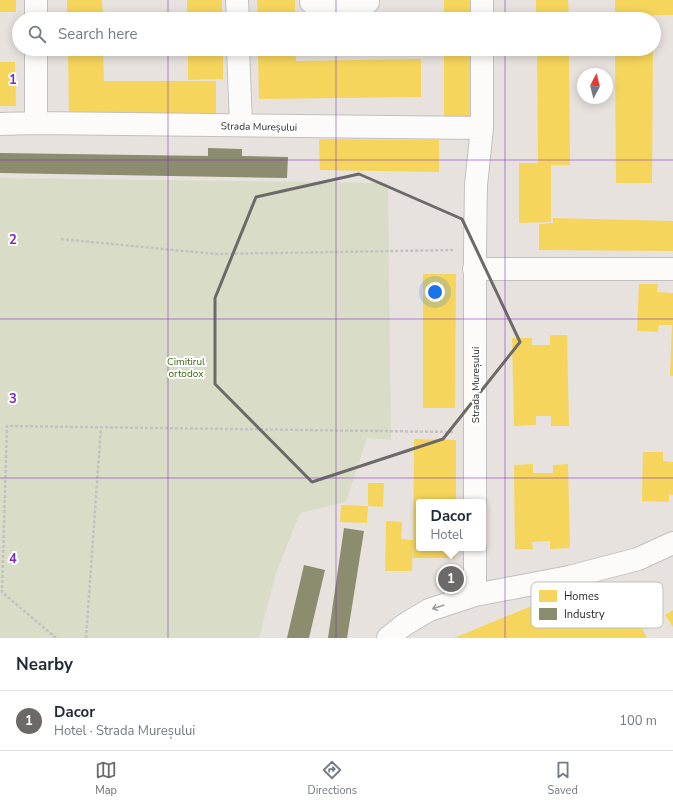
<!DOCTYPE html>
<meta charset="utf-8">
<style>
body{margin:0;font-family:"Nunito Sans",sans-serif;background:#f2f2f3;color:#1f2937}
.compass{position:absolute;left:577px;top:68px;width:36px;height:36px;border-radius:50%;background:#fff;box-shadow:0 2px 10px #0003;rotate:7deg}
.you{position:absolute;left:435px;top:292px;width:14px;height:14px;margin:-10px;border:3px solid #fff;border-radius:50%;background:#1a73e8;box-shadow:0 0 0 6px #1a73e833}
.badge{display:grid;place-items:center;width:26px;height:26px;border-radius:50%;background:#6c6a69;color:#fff;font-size:13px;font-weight:700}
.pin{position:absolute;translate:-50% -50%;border:2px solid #fff;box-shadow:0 1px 4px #0006}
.popup{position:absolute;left:416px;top:499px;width:70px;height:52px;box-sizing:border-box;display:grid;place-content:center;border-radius:4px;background:#fff;filter:drop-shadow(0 1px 3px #0005);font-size:13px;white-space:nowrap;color:#747a83}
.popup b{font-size:15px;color:#1f2937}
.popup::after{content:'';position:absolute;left:50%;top:100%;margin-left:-8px;border:8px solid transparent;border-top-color:#fff}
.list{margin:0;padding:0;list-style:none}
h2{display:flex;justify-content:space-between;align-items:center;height:52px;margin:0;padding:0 16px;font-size:17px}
h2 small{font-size:13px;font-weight:400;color:#747a83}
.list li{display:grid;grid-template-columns:26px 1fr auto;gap:12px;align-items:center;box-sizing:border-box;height:60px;padding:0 16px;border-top:1px solid #e0e1e3}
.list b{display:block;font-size:15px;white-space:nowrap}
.list p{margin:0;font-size:13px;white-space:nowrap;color:#747a83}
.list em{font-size:13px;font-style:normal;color:#747a83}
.icon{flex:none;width:22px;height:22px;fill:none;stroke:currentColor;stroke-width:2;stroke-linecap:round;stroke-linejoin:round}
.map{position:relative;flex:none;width:673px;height:638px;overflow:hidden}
.search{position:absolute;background:#fff;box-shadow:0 2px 10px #0003;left:12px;right:12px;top:12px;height:44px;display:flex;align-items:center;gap:10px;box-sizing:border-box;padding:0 14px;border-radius:22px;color:#747a83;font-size:15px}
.sheet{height:112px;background:#fff}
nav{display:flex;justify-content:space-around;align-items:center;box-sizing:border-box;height:56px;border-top:1px solid #e0e1e3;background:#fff;font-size:11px;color:#747a83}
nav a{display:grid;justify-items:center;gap:2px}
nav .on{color:#6c6a69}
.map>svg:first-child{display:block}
.cemetery{fill:#d9dcc6}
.homes{fill:#f6d55c}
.industry{fill:#8c8c6e}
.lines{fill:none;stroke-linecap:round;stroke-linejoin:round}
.minor-casing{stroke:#c1c0c1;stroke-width:24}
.path{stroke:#c3c2c2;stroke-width:2.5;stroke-dasharray:3 2;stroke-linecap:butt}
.minor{stroke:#fcfbfa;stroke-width:22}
.oneway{stroke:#9e9d9c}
.marked{fill:none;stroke:#6c6a69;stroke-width:3;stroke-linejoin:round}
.grid{fill:none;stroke:#7b2cbf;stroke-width:1;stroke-opacity:0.55}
.labels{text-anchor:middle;stroke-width:4;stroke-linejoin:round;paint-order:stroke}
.street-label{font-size:10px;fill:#2a2a2a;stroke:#fff}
.park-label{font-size:10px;fill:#3c6818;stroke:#fff}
.key{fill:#fff;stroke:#bfbfbf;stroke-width:1}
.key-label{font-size:11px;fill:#2a2a2a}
.grid-label{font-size:13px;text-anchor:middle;font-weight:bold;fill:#7b2cbf;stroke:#fff;stroke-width:4;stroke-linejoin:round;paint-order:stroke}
</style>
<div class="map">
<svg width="673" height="638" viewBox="0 0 673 638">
<rect width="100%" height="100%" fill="#e8e2df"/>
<path class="cemetery" d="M 0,178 L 388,183 L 391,440 L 367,438 L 346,502 L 300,513 L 276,573 L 259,638 L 0,638 Z"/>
<path class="homes" d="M 0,0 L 16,0 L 16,12 L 0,12 Z
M 67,0 L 102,0 L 103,19 L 67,19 Z
M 187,0 L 222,0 L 222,19 L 187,19 Z
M 257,0 L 295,0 L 295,19 L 258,19 Z
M 444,0 L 476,0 L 476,19 L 444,19 Z
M 536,0 L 568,0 L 569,19 L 536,19 Z
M 615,0 L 673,0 L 673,15 L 653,15 L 653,19 L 615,19 Z
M 68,49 L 103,49 L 104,81 L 216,81 L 216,114 L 69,117 Z
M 188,49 L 223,49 L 223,79 L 188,80 Z
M 258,49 L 295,49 L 296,61 L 421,59 L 421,97 L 259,99 Z
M 444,49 L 475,49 L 475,118 L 444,118 Z
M 537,49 L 569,49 L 570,165 L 551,165 L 551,222 L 519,223 L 519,163 L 538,163 Z
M 615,49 L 653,49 L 652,183 L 616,183 Z
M 0,62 L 15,62 L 16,106 L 0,106 Z
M 319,139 L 439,140 L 439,172 L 320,170 Z
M 553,218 L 673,221 L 673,251 L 539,250 L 539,224 L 553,223 Z
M 423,274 L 456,274 L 455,408 L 423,408 Z
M 639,284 L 658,284 L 657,292 L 673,293 L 673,376 L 670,376 L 672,325 L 659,325 L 658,332 L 637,331 Z
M 550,335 L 567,335 L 569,426 L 551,426 L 551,416 L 536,416 L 536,425 L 514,426 L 512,338 L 532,338 L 532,345 L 550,345 Z
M 414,439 L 456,440 L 456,502 L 419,502 L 419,548 L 455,548 L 455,558 L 413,558 Z
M 643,452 L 663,452 L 663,461 L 673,462 L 673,495 L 669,494 L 669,502 L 642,501 Z
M 533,464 L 533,473 L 553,473 L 553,465 L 568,464 L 570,548 L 550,549 L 550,541 L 532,542 L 533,549 L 515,549 L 514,465 Z
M 368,483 L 384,483 L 383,507 L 368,506 L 367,523 L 340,522 L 341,505 L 368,506 Z
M 386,521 L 402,522 L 401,539 L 413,540 L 412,571 L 385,571 Z
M 546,600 L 608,621 L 633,611 L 647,638 L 454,638 Z
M 673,610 L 673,627 L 665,615 Z"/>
<path class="industry" d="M 208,148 L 242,149 L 242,156 L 288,157 L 287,178 L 0,173 L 0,153 L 208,156 Z
M 344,528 L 364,531 L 347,638 L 328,638 Z
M 304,565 L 325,570 L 309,638 L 287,638 Z"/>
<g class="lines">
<g class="minor-casing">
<path id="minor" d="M 36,0 L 36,19
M 237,0 L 238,19
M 482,0 L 482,19
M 311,2 L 368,2 L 368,0
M 36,49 L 36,123
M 238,49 L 241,125
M 0,124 L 36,123 L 482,128
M 474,269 L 673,269
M 475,502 L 475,250 L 476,185 L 482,128 L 482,49
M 475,548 L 475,595
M 388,638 L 404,625 L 429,610 L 475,595 L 569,577 L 638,559 L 673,543"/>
</g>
<path class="path" d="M 61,239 L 215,254 L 454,250
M 56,638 L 2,592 L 7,426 L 454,432
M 86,638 L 101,427"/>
<use href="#minor" class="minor"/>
</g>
<defs><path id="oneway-shaft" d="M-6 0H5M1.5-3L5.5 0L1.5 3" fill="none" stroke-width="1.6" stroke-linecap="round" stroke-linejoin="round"/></defs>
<use class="oneway" href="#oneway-shaft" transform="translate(438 607) rotate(162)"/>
<path class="marked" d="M 359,174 L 462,219 L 520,342 L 443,439 L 312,482 L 215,384 L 215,298 L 256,197 Z"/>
<path class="grid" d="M 168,0 L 168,19M 336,0 L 336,19M 505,0 L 505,19M 168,49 L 168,638M 336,49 L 336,638M 505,49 L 505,638M 0,160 L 673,160M 0,319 L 673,319M 0,478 L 673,478"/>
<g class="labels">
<g class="street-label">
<text transform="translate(259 126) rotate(1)" y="4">Strada Mureșului</text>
<text transform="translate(475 385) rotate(-90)" y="4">Strada Mureșului</text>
</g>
<g class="park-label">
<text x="186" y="365">Cimitirul<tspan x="186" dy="12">ortodox</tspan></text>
</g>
</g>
<rect x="531" y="582" width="132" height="46" rx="6" class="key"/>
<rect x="539" y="590" width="18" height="12" fill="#f6d55c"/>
<rect x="539" y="608" width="18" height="12" fill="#8c8c6e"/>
<g class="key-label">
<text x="564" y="600">Homes</text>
<text x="564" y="618">Industry</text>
</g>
<g class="grid-label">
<text x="13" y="84">1</text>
<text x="13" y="244">2</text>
<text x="13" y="403">3</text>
<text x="13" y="563">4</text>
</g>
</svg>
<svg class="compass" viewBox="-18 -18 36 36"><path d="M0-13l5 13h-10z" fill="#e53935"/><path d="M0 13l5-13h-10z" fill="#747a83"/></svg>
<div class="you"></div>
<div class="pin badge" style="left:451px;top:579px">1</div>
<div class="popup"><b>Dacor</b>Hotel</div>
<div class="search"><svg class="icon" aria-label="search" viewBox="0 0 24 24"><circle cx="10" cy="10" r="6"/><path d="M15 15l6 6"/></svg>Search here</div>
</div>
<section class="sheet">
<h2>Nearby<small></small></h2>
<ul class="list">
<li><span class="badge">1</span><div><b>Dacor</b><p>Hotel · Strada Mureșului</p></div><em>100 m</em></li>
</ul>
</section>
<nav>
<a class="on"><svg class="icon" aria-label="map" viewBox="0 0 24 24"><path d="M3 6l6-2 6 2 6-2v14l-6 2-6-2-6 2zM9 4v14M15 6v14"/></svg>Map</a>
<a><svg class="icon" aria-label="directions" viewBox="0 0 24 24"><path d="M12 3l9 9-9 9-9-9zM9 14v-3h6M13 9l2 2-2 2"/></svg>Directions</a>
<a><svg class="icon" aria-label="saved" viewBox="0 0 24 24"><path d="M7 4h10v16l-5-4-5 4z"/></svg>Saved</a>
</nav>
